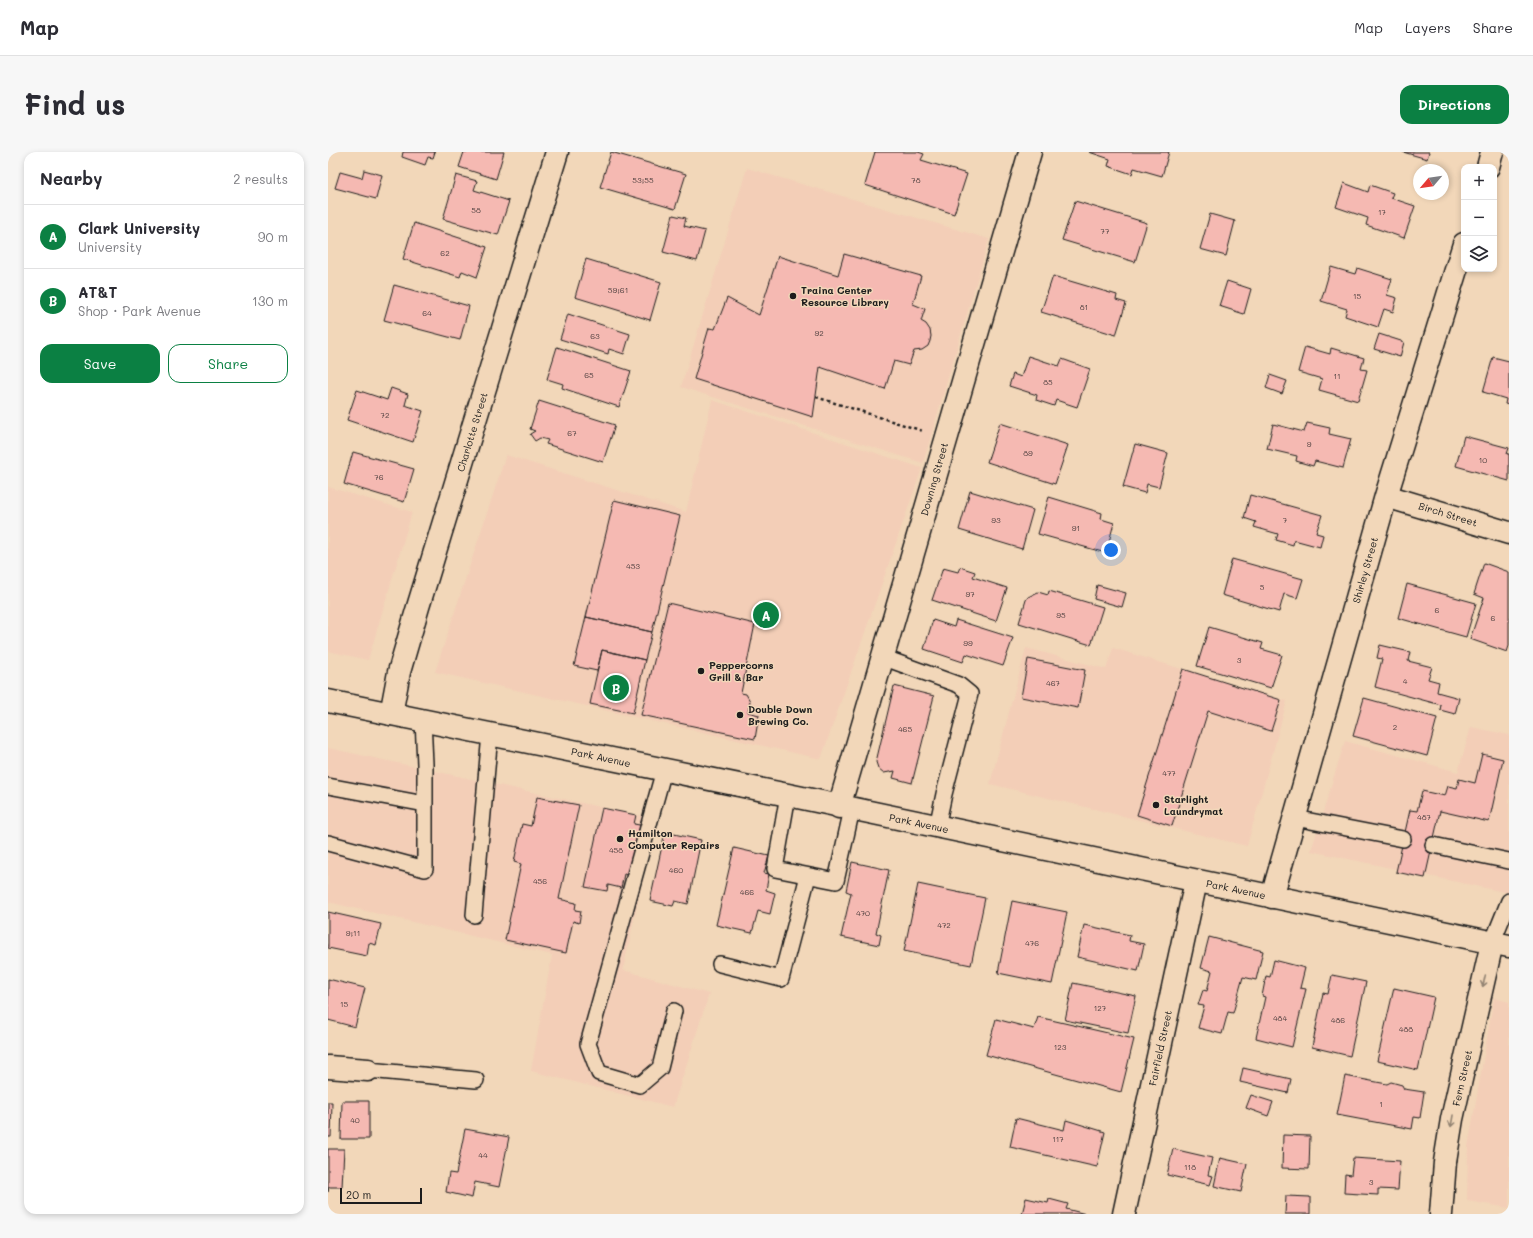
<!DOCTYPE html>
<meta charset="utf-8">
<style>
body{margin:0;font-family:Mali,sans-serif;background:#f7f7f7;color:#2b2b33}
.controls{position:absolute;right:12px;top:12px;display:grid;overflow:hidden;border-radius:8px;box-shadow:0 2px 6px #0003}
.controls button{width:36px;height:36px;display:grid;place-items:center;padding:0;border:0;border-bottom:1px solid #e1e1e2;background:#fff;color:#2b2b33;font:20px sans-serif}
.compass{position:absolute;left:1085px;top:12px;width:36px;height:36px;border-radius:50%;background:#fff;box-shadow:0 2px 6px #0003;rotate:241deg}
.scale{position:absolute;left:12px;bottom:10px;width:82px;box-sizing:border-box;padding-left:4px;border:2px solid #1c1c1c;border-top:0;font-size:11px;line-height:14px;white-space:nowrap;color:#1c1c1c;-webkit-text-stroke:3px #f2d7b9;paint-order:stroke}
.you{position:absolute;left:783px;top:398px;width:14px;height:14px;margin:-10px;border:3px solid #fff;border-radius:50%;background:#1a73e8;box-shadow:0 0 0 6px #1a73e833}
.badge{display:grid;place-items:center;width:26px;height:26px;border-radius:50%;background:#0b8043;color:#fff;font-size:13px;font-weight:700}
.pin{position:absolute;translate:-50% -50%;border:2px solid #fff;box-shadow:0 1px 4px #0006}
.list{margin:0;padding:0;list-style:none}
h2{display:flex;justify-content:space-between;align-items:center;height:52px;margin:0;padding:0 16px;font-size:17px}
h2 small{font-size:13px;font-weight:400;color:#7c7c81}
.list li{display:grid;grid-template-columns:26px 1fr auto;gap:12px;align-items:center;box-sizing:border-box;height:64px;padding:0 16px;border-top:1px solid #e1e1e2}
.list b{display:block;font-size:15px;white-space:nowrap}
.list p{margin:0;font-size:13px;white-space:nowrap;color:#7c7c81}
.list em{font-size:13px;font-style:normal;color:#7c7c81}
.actions{display:flex;gap:8px;padding:12px 16px}
.actions a{flex:1;padding:9px 0;border:1px solid #0b8043;border-radius:12px;text-align:center;font-size:14px;color:#0b8043}
.actions .main{background:#0b8043;color:#fff}
.icon{flex:none;width:22px;height:22px;fill:none;stroke:currentColor;stroke-width:2;stroke-linecap:round;stroke-linejoin:round}
.map{position:relative;flex:none;width:1181px;height:1062px;overflow:hidden;border-radius:12px}
header{display:flex;align-items:center;gap:24px;box-sizing:border-box;height:56px;padding:0 20px;background:#fff;border-bottom:1px solid #e1e1e2}
header strong{font-size:19px}
nav{display:flex;gap:22px;margin-inline-start:auto;font-size:14px}
.intro{display:flex;align-items:center;justify-content:space-between;box-sizing:border-box;height:96px;padding:0 24px}
h1{margin:0;font-size:28px}
.button{padding:10px 18px;border-radius:12px;background:#0b8043;color:#fff;font-size:14px;font-weight:700}
main{display:flex;gap:24px;padding:0 24px}
aside{flex:1;background:#fff;border-radius:12px;box-shadow:0 2px 6px #0003}
.map>svg:first-child{display:block}
.built{fill:#f3ceb7}
.building{fill:#f5b9b2;stroke:#1c1c1c}
.lines{fill:none;stroke-linecap:round;stroke-linejoin:round}
.lane-casing{stroke:#1c1c1c;stroke-width:18}
.street-casing{stroke:#1c1c1c;stroke-width:25}
.highway-casing{stroke:#1c1c1c;stroke-width:25}
.path{stroke:#1c1c1c;stroke-width:2.5;stroke-dasharray:3 3;stroke-linecap:butt}
.lane{stroke:#f2d7b9;stroke-width:15}
.street{stroke:#f2d7b9;stroke-width:22}
.highway{stroke:#f2d7b9;stroke-width:22}
.oneway{stroke:#928372}
.poi-dot{fill:#1c1c1c;stroke:#f2d7b9;stroke-width:1.5}
.labels{text-anchor:middle;stroke-width:3;stroke-linejoin:round;paint-order:stroke}
.number-label{font-size:8px;fill:#524342}
.poi-label{font-size:10px;font-weight:bold;fill:#1c1c1c;stroke:#f2d7b9;text-anchor:start}
.street-label{font-size:10px;fill:#1c1c1c;stroke:#f2d7b9}
</style>
<header>
<strong>Map</strong>
<nav><a>Map</a><a>Layers</a><a>Share</a></nav>
</header>
<div class="intro"><h1>Find us</h1><a class="button">Directions</a></div>
<main>
<aside>
<h2>Nearby<small>2 results</small></h2>
<ul class="list">
<li><span class="badge">A</span><div><b>Clark University</b><p>University</p></div><em>90 m</em></li>
<li><span class="badge">B</span><div><b>AT&amp;T</b><p>Shop · Park Avenue</p></div><em>130 m</em></li>
</ul>
<div class="actions"><a class="main">Save</a><a>Share</a></div>
</aside>
<div class="map">
<svg width="1181" height="1062" viewBox="0 0 1181 1062">
<rect width="100%" height="100%" fill="#f2d7b9"/>
<filter id="ink" filterUnits="userSpaceOnUse"><feTurbulence type="fractalNoise" baseFrequency=".025" numOctaves="2"/><feDisplacementMap in="SourceGraphic" scale="8" xChannelSelector="R" yChannelSelector="G"/><feConvolveMatrix kernelMatrix="1 2 1 2 8 2 1 2 1" color-interpolation-filters="sRGB"/></filter>
<g filter="url(#ink)">
<path class="built" d="M 419,16 L 661,87 L 595,311 L 353,235 Z
M 384,248 L 594,316 L 493,607 L 107,520 L 178,303 L 358,360 Z
M 0,335 L 84,360 L 40,508 L 0,499 Z
M 698,496 L 778,517 L 785,496 L 959,549 L 919,694 L 662,632 Z
M 1143,575 L 1181,583 L 1181,741 L 983,699 L 1017,589 L 1130,620 Z
M 0,596 L 328,667 L 295,818 L 381,842 L 345,955 L 203,919 L 224,803 L 0,750 Z
M 1166,846 L 1181,850 L 1181,1056 L 1139,1049 L 1140,995 Z"/>
<path class="building" d="M 75,0 L 107,0 L 105,6 L 100,5 L 97,13 L 74,5 Z
M 136,0 L 176,0 L 168,27 L 131,15 Z
M 283,0 L 358,22 L 347,57 L 272,35 Z
M 547,0 L 590,0 L 596,2 L 593,8 L 639,22 L 626,62 L 537,33 Z
M 761,0 L 841,0 L 834,24 L 806,16 L 804,22 L 780,14 L 782,7 Z
M 1075,0 L 1101,0 L 1099,7 Z
M 36,18 L 54,23 L 48,47 L 7,36 L 12,20 L 34,26 Z
M 128,23 L 149,29 L 146,38 L 181,49 L 170,83 L 115,67 Z
M 1016,31 L 1040,40 L 1042,33 L 1065,41 L 1063,46 L 1087,54 L 1076,86 L 1038,73 L 1040,66 L 1008,55 Z
M 747,49 L 819,71 L 807,110 L 734,88 Z
M 882,62 L 907,69 L 898,104 L 872,97 Z
M 345,63 L 358,66 L 356,74 L 377,79 L 369,109 L 335,100 Z
M 86,71 L 159,95 L 149,125 L 134,119 L 132,125 L 75,107 Z
M 516,102 L 593,124 L 585,152 L 597,157 L 593,169 L 598,172 L 602,178 L 603,184 L 602,189 L 600,194 L 594,198 L 586,199 L 581,213 L 566,209 L 557,237 L 492,215 L 485,265 L 366,227 L 381,176 L 387,177 L 399,146 L 431,163 L 450,104 L 510,123 Z
M 258,107 L 333,130 L 322,168 L 247,145 Z
M 1003,115 L 1027,122 L 1029,116 L 1064,127 L 1059,143 L 1069,146 L 1065,160 L 1056,157 L 1050,175 L 1017,164 L 1019,157 L 993,149 Z
M 725,124 L 789,143 L 788,148 L 798,151 L 788,183 L 713,160 Z
M 899,129 L 923,137 L 916,162 L 891,154 Z
M 66,133 L 141,154 L 132,188 L 56,168 Z
M 240,162 L 302,182 L 296,202 L 281,197 L 280,202 L 232,187 Z
M 1051,182 L 1076,190 L 1072,205 L 1046,197 Z
M 229,195 L 303,219 L 291,255 L 234,236 L 235,232 L 219,227 Z
M 977,195 L 1002,202 L 1003,196 L 1036,206 L 1033,217 L 1039,218 L 1030,249 L 991,238 L 994,227 L 970,220 Z
M 700,204 L 731,214 L 734,207 L 762,217 L 749,255 L 728,248 L 726,254 L 708,248 L 709,243 L 681,234 L 685,222 L 693,225 Z
M 1165,205 L 1181,209 L 1181,253 L 1177,252 L 1178,247 L 1155,240 Z
M 942,223 L 959,229 L 954,242 L 938,236 Z
M 63,236 L 80,242 L 77,253 L 95,259 L 85,290 L 19,268 L 29,238 L 59,248 Z
M 211,249 L 287,273 L 275,310 L 218,292 L 220,288 L 212,286 L 207,289 L 202,282 L 207,279 L 202,277 Z
M 672,271 L 740,293 L 727,332 L 659,310 Z
M 979,271 L 1002,276 L 1001,282 L 1023,287 L 1015,316 L 987,309 L 985,314 L 968,309 L 969,304 L 939,297 L 945,272 L 976,280 Z
M 1136,284 L 1181,296 L 1179,302 L 1181,302 L 1181,329 L 1128,314 Z
M 807,292 L 840,301 L 831,335 L 819,332 L 817,341 L 795,335 Z
M 25,300 L 86,317 L 76,350 L 16,332 Z
M 642,339 L 705,358 L 694,397 L 631,378 Z
M 922,343 L 994,363 L 988,381 L 995,383 L 992,395 L 966,388 L 965,393 L 948,388 L 950,382 L 926,375 L 928,370 L 916,366 Z
M 721,345 L 774,361 L 773,367 L 786,371 L 778,401 L 710,382 Z
M 286,348 L 352,364 L 324,480 L 258,465 Z
M 904,407 L 975,427 L 969,446 L 956,442 L 951,460 L 894,443 Z
M 1156,411 L 1181,420 L 1181,494 L 1179,500 L 1142,487 L 1156,446 L 1146,442 Z
M 632,415 L 647,420 L 645,425 L 679,436 L 668,469 L 604,448 L 615,416 L 630,420 Z
M 1079,432 L 1148,451 L 1138,485 L 1070,466 Z
M 769,433 L 798,441 L 794,455 L 766,447 Z
M 721,439 L 775,455 L 763,493 L 691,471 L 698,448 L 700,445 L 710,440 L 720,443 Z
M 340,451 L 427,472 L 413,541 L 418,542 L 422,549 L 420,560 L 431,563 L 427,587 L 313,563 Z
M 258,465 L 324,480 L 317,508 L 274,498 L 269,519 L 246,514 Z
M 605,468 L 626,475 L 628,468 L 685,486 L 675,514 L 638,502 L 635,510 L 596,497 Z
M 881,475 L 935,491 L 933,497 L 954,503 L 943,536 L 869,514 Z
M 1052,493 L 1082,500 L 1080,509 L 1104,515 L 1100,527 L 1111,530 L 1109,540 L 1131,546 L 1127,562 L 1112,558 L 1113,553 L 1047,535 L 1054,507 L 1049,506 Z
M 274,498 L 317,508 L 305,561 L 262,552 Z
M 700,507 L 757,518 L 750,556 L 693,545 Z
M 855,517 L 953,548 L 943,579 L 880,559 L 844,674 L 809,663 Z
M 566,534 L 606,544 L 584,631 L 565,626 L 567,619 L 556,621 L 550,616 L 548,610 Z
M 1036,546 L 1109,566 L 1099,604 L 1025,584 Z
M 1154,602 L 1175,607 L 1161,670 L 1112,659 L 1097,726 L 1068,720 L 1082,658 L 1089,659 L 1094,639 L 1117,644 L 1120,634 L 1129,636 L 1131,627 L 1147,631 Z
M 209,645 L 251,653 L 231,747 L 248,751 L 247,758 L 253,759 L 251,771 L 245,769 L 238,801 L 177,788 L 193,712 L 186,710 L 194,672 L 203,674 Z
M 274,656 L 308,663 L 306,672 L 317,674 L 306,724 L 296,722 L 293,736 L 280,733 L 279,739 L 257,735 Z
M 337,680 L 373,688 L 360,752 L 347,749 L 345,754 L 322,749 Z
M 406,696 L 441,704 L 436,721 L 441,722 L 438,738 L 447,741 L 442,762 L 430,759 L 424,781 L 388,773 Z
M 524,710 L 561,718 L 548,781 L 553,783 L 551,793 L 513,785 L 523,741 L 518,739 Z
M 590,732 L 657,746 L 643,813 L 576,799 Z
M 684,749 L 739,760 L 724,832 L 670,821 Z
M 0,760 L 53,772 L 48,793 L 41,791 L 39,804 L 0,796 Z
M 756,773 L 802,783 L 801,789 L 816,792 L 810,819 L 749,805 Z
M 881,785 L 935,799 L 928,828 L 915,825 L 905,861 L 900,860 L 894,882 L 870,876 L 876,854 L 870,853 L 875,838 L 879,839 L 884,819 L 873,816 Z
M 946,808 L 977,816 L 972,836 L 978,837 L 964,895 L 928,886 L 937,845 L 934,844 L 938,824 L 942,825 Z
M 1004,823 L 1038,830 L 1022,904 L 984,895 L 995,841 L 1000,842 Z
M 0,827 L 37,836 L 27,875 L 0,868 Z
M 745,831 L 808,844 L 800,881 L 737,868 Z
M 1066,836 L 1106,845 L 1090,918 L 1049,909 Z
M 710,865 L 806,887 L 793,940 L 658,903 L 668,867 L 706,877 Z
M 915,916 L 963,927 L 960,941 L 912,930 Z
M 1017,924 L 1059,932 L 1063,930 L 1074,933 L 1076,937 L 1096,940 L 1092,966 L 1086,965 L 1084,977 L 1009,963 Z
M 923,943 L 945,950 L 940,964 L 918,956 Z
M 14,949 L 41,949 L 41,987 L 13,987 Z
M 0,950 L 4,950 L 3,985 L 0,985 Z
M 688,966 L 736,978 L 738,968 L 777,980 L 769,1015 L 682,995 Z
M 137,977 L 181,985 L 171,1035 L 147,1030 L 144,1046 L 118,1040 L 121,1021 L 128,1022 Z
M 955,983 L 982,984 L 981,1017 L 954,1016 Z
M 0,997 L 16,997 L 14,1035 L 1,1035 L 0,1040 Z
M 845,997 L 884,1006 L 880,1023 L 885,1024 L 882,1033 L 839,1023 Z
M 892,1006 L 919,1012 L 913,1040 L 886,1034 Z
M 1025,1006 L 1072,1009 L 1070,1038 L 1050,1037 L 1050,1043 L 1016,1041 L 1017,1022 L 1023,1023 Z
M 958,1044 L 982,1045 L 982,1062 L 957,1062 Z
M 698,1046 L 720,1051 L 721,1047 L 740,1052 L 738,1057 L 758,1062 L 694,1062 Z"/>
<g class="lines">
<g class="lane-casing">
<path id="lane" d="M 554,505 L 631,533 L 642,542 L 616,642 L 609,675
M 336,618 L 260,892 L 271,921 L 312,933 L 332,916 L 346,859
M 0,634 L 97,652
M 460,643 L 447,717 L 508,729 L 524,657
M 967,666 L 1075,687
M 0,691 L 97,717 L 97,612 L 95,568
M 1105,693 L 1181,709
M 146,763 L 162,582
M 1164,791 L 1181,749
M 392,812 L 453,827 L 480,724
M 40,918 L 148,928"/>
</g>
<g class="street-casing">
<path id="street" d="M 1160,15 L 1164,0
M 1058,344 L 1181,381
M 63,562 L 71,520 L 90,455 L 229,0
M 511,655 L 702,0
M 944,745 L 1058,344 L 1136,92
M 0,915 L 40,918
M 796,1062 L 868,729
M 1113,1062 L 1117,1010 L 1124,967 L 1164,791"/>
</g>
<g class="highway-casing">
<path id="highway" d="M 0,549 L 460,643 L 1181,794"/>
</g>
<path class="path" d="M 488,245 L 595,279"/>
<use href="#lane" class="lane"/>
<use href="#street" class="street"/>
<use href="#highway" class="highway"/>
</g>
<defs><path id="oneway-shaft" d="M-6 0H5M1.5-3L5.5 0L1.5 3" fill="none" stroke-width="1.6" stroke-linecap="round" stroke-linejoin="round"/></defs>
<g class="oneway">
<use href="#oneway-shaft" transform="translate(1156 829) rotate(103)"/>
<use href="#oneway-shaft" transform="translate(1124 969) rotate(100)"/>
</g>
</g>
<g class="poi-dot">
<circle cx="465" cy="144" r="4"/>
<circle cx="373" cy="519" r="4"/>
<circle cx="412" cy="563" r="4"/>
<circle cx="828" cy="653" r="4"/>
<circle cx="292" cy="687" r="4"/>
</g>
<g class="labels">
<g class="number-label">
<text x="315" y="31">53;55</text>
<text x="588" y="31">78</text>
<text x="148" y="61">58</text>
<text x="1054" y="63">17</text>
<text x="777" y="82">77</text>
<text x="117" y="104">62</text>
<text x="290" y="141">59;61</text>
<text x="1029" y="147">15</text>
<text x="756" y="158">81</text>
<text x="99" y="164">64</text>
<text x="491" y="184">92</text>
<text x="267" y="187">63</text>
<text x="261" y="226">65</text>
<text x="1009" y="227">11</text>
<text x="720" y="233">85</text>
<text x="57" y="266">72</text>
<text x="244" y="284">67</text>
<text x="981" y="295">9</text>
<text x="700" y="304">89</text>
<text x="1155" y="311">10</text>
<text x="51" y="328">76</text>
<text x="668" y="371">93</text>
<text x="957" y="371">7</text>
<text x="748" y="379">91</text>
<text x="305" y="417">453</text>
<text x="934" y="438">5</text>
<text x="642" y="445">97</text>
<text x="1109" y="461">6</text>
<text x="733" y="466">95</text>
<text x="1165" y="469">6</text>
<text x="640" y="494">99</text>
<text x="911" y="511">3</text>
<text x="1077" y="532">4</text>
<text x="725" y="534">467</text>
<text x="1067" y="578">2</text>
<text x="577" y="580">465</text>
<text x="841" y="624">477</text>
<text x="1096" y="668">487</text>
<text x="288" y="701">458</text>
<text x="348" y="721">460</text>
<text x="212" y="732">456</text>
<text x="419" y="743">466</text>
<text x="535" y="764">470</text>
<text x="616" y="776">472</text>
<text x="25" y="784">9;11</text>
<text x="704" y="794">476</text>
<text x="16" y="855">15</text>
<text x="772" y="859">127</text>
<text x="952" y="869">484</text>
<text x="1010" y="871">486</text>
<text x="1078" y="880">488</text>
<text x="732" y="898">123</text>
<text x="1053" y="955">1</text>
<text x="27" y="971">40</text>
<text x="730" y="990">117</text>
<text x="155" y="1006">44</text>
<text x="862" y="1018">118</text>
<text x="1043" y="1033">3</text>
</g>
<g class="poi-label">
<text x="473" y="142">Traina Center<tspan x="473" dy="12">Resource Library</tspan></text>
<text x="381" y="517">Peppercorns<tspan x="381" dy="12">Grill &amp; Bar</tspan></text>
<text x="420" y="561">Double Down<tspan x="420" dy="12">Brewing Co.</tspan></text>
<text x="836" y="651">Starlight<tspan x="836" dy="12">Laundrymat</tspan></text>
<text x="300" y="685">Hamilton<tspan x="300" dy="12">Computer Repairs</tspan></text>
</g>
<g class="street-label">
<text transform="translate(144 280) rotate(-73)" y="4">Charlotte Street</text>
<text transform="translate(606 327) rotate(-74)" y="4">Downing Street</text>
<text transform="translate(1120 362) rotate(17)" y="4">Birch Street</text>
<text transform="translate(1037 418) rotate(-74)" y="4">Shirley Street</text>
<text transform="translate(273 605) rotate(12)" y="4">Park Avenue</text>
<text transform="translate(591 671) rotate(12)" y="4">Park Avenue</text>
<text transform="translate(908 737) rotate(12)" y="4">Park Avenue</text>
<text transform="translate(832 896) rotate(-78)" y="4">Fairfield Street</text>
<text transform="translate(1134 926) rotate(-77)" y="4">Fern Street</text>
</g>
</g>
</svg>
<div class="controls">
<button>+</button>
<button>−</button>
<button><svg class="icon" aria-label="layers" viewBox="0 0 24 24"><path d="M12 4l9 5-9 5-9-5zM3 14l9 5 9-5"/></svg></button>
</div>
<svg class="compass" viewBox="-18 -18 36 36"><path d="M0-13l5 13h-10z" fill="#e53935"/><path d="M0 13l5-13h-10z" fill="#7c7c81"/></svg>
<div class="scale">20 m</div>
<div class="you"></div>
<div class="pin badge" style="left:438px;top:463px">A</div>
<div class="pin badge" style="left:288px;top:536px">B</div>
</div>
</main>
